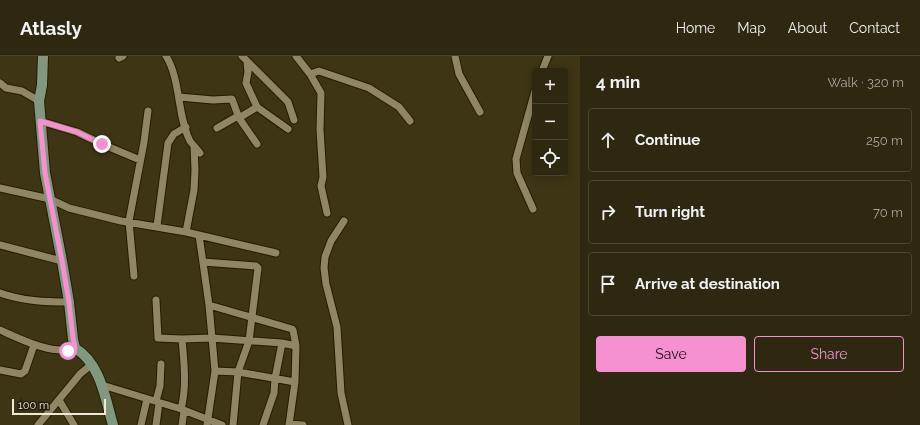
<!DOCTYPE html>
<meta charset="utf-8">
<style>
body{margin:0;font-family:Raleway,sans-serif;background:#363019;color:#f1f3f6}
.controls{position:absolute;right:12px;top:12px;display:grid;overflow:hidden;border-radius:4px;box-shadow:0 2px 10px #0003}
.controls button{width:36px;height:36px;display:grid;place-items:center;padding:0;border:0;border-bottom:1px solid #494430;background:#2e2810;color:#f1f3f6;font:20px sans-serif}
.scale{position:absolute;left:12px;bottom:10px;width:94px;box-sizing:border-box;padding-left:4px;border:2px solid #efead8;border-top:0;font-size:11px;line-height:14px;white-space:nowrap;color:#efead8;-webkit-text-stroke:3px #211d0f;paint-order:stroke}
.stop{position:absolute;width:12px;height:12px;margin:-9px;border:3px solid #f690d0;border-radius:50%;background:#fff}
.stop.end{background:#f690d0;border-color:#fff;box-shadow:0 1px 4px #0008}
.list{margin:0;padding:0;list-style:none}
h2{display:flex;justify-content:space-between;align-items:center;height:52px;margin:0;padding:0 16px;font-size:17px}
h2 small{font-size:13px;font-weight:400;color:#a7a69f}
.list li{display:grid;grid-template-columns:26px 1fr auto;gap:12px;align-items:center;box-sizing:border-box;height:64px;margin:0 8px 8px;padding:0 8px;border:1px solid #494430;border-radius:4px}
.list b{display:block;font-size:15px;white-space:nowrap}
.list em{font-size:13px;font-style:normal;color:#a7a69f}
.actions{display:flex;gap:8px;padding:12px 16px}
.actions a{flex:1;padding:9px 0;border:1px solid #f690d0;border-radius:4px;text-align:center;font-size:14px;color:#f690d0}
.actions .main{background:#f690d0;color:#111}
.icon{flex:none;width:22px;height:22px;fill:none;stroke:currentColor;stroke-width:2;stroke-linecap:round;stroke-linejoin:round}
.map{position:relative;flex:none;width:580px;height:369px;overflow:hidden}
header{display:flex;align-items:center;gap:24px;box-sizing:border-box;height:56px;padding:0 20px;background:#2e2810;border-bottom:1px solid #494430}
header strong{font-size:19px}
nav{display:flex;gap:22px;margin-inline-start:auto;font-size:14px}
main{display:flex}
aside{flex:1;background:#2e2810}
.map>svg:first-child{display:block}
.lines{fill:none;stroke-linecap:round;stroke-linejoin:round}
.street-casing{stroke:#251c00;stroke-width:9}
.secondary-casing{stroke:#251c00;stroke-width:12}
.street{stroke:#908664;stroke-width:7}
.secondary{stroke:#80987f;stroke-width:10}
.route{stroke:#f690d0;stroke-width:5}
</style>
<header>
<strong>Atlasly</strong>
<nav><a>Home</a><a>Map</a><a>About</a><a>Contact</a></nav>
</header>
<main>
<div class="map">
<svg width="580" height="369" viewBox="0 0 580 369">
<rect width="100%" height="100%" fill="#3e3515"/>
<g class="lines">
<g class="street-casing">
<path id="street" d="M 166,0 C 181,24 177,60 190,85 C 193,89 197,93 200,97
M 242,0 L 288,46 L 294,64
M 296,0 L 310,18 L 321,37 L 320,74 L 323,121 L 321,130 L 327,157
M 455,0 L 459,18 L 480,56
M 119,2 L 123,0
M 247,6 L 248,16 L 246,27 L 257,51 L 288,73
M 542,15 L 548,0
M 310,18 L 319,15 L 369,32 L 399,51 L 410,65
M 0,27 L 6,32 L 22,35 L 39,45
M 179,41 L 213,44 L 232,43 L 239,62 L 257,88
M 239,62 L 257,51
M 40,65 L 77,76 L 102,88 L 140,104
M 217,72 L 238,60
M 0,132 L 50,143 L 69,152 L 121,165 L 186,176 L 194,134 L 195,114 L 194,90
M 533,153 L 517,117 L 516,103 L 535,35
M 344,165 L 331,185 L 325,201 L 324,212 L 326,228 L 337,271 L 341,337 L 348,369
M 157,170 L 168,87 L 174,78 L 186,71
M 186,176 L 276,197
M 0,189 L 62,205
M 203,206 L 256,210 L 258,212 L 249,285 L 238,316 L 233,369
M 134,220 L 129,165 L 144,86 L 148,55
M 0,237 C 23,245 45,246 69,246
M 156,244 L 158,282 L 182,283 L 212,282 L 209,249 L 199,179
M 209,249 L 292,273 L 293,274 L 296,290
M 0,274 C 20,283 54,300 75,292
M 0,314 L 21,318 L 25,315 L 34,289
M 215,315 L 238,316 L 295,326
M 102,329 L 181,353 L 222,369
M 59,344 L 74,369
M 156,345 L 160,330 L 161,308
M 181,353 C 187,330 184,307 182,283
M 289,368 L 303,369
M 38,369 L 80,318 L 92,308
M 141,369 L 147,343
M 156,369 L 159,347
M 182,369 L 184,355
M 207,369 L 215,315 L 212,282 L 282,287 L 296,290 L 295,326 L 289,369
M 263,369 L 274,337 L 275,323 L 282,287"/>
</g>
<g class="secondary-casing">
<path id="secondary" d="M 43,0 L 42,29 L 39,45 L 45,117 L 62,205 L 69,246 L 73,283 L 75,292 C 101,308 105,342 113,369"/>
</g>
<use href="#street" class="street"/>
<use href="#secondary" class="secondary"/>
</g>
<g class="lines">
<path class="route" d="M 68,295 L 75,292 L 73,282 L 69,246 L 62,205 L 45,117 L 40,65 L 77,76 L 102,88"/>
</g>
</svg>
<div class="controls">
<button>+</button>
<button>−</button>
<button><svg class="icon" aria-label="locate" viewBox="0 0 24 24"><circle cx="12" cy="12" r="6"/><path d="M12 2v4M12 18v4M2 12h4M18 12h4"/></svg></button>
</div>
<div class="scale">100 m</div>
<div class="stop" style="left:68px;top:295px"></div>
<div class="stop end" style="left:102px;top:88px"></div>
</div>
<aside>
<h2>4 min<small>Walk · 320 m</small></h2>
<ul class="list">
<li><svg class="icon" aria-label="ahead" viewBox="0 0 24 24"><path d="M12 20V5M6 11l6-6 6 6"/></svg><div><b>Continue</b></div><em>250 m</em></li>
<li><svg class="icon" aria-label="right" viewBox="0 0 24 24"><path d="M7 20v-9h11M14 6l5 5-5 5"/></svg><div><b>Turn right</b></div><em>70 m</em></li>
<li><svg class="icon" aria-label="arrive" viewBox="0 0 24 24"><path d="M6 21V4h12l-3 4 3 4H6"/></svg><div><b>Arrive at destination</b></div></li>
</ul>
<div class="actions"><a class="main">Save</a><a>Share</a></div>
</aside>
</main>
